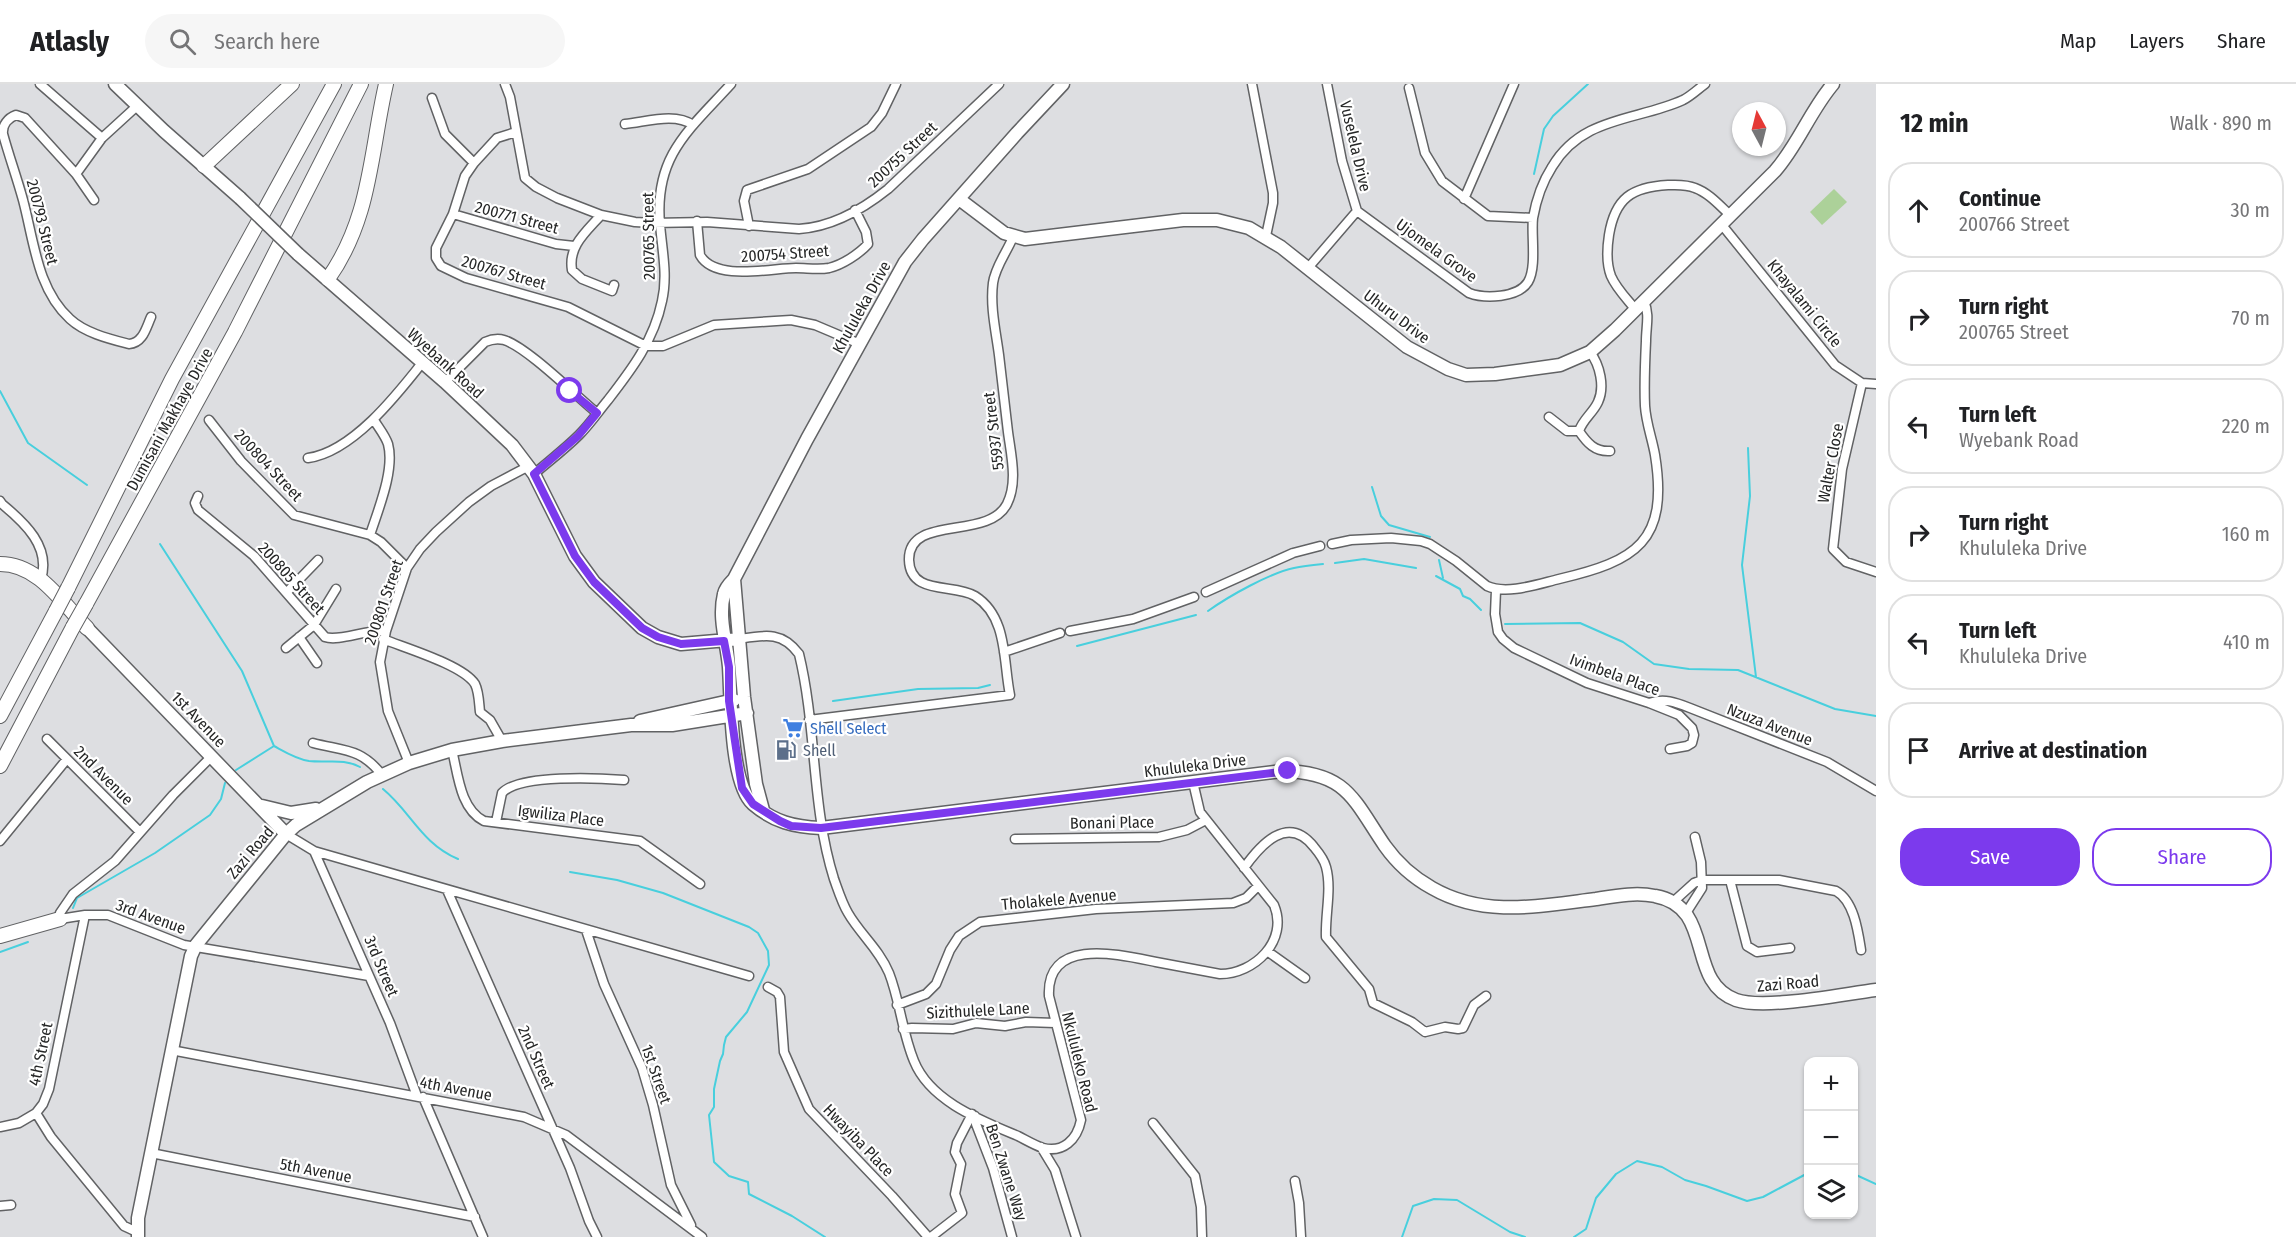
<!DOCTYPE html>
<meta charset="utf-8">
<style>
body{margin:0;font-family:"Fira Sans Condensed",sans-serif;background:#f6f6f6;color:#202124}
.controls{position:absolute;right:18px;bottom:18px;display:grid;overflow:hidden;border-radius:12px;box-shadow:0 2px 4px #0004}
.controls button{width:54px;height:54px;display:grid;place-items:center;padding:0;border:0;border-bottom:2px solid #e0e0e0;background:#fff;color:#202124;font:30px sans-serif}
.compass{position:absolute;left:1732px;top:18px;width:54px;height:54px;border-radius:50%;background:#fff;box-shadow:0 2px 4px #0004;rotate:353deg}
.stop{position:absolute;width:18px;height:18px;margin:-14px;border:4px solid #7c3aed;border-radius:50%;background:#fff}
.stop.end{background:#7c3aed;border-color:#fff;box-shadow:0 2px 6px #0008}
.list{margin:0;padding:0;list-style:none}
h2{display:flex;justify-content:space-between;align-items:center;height:78px;margin:0;padding:0 24px;font-size:26px}
h2 small{font-size:20px;font-weight:400;color:#757577}
.list li{display:grid;grid-template-columns:39px 1fr auto;gap:18px;align-items:center;box-sizing:border-box;height:96px;margin:0 12px 12px;padding:0 12px;border:2px solid #e0e0e0;border-radius:24px}
.list b{display:block;font-size:22px;white-space:nowrap}
.list p{margin:0;font-size:20px;white-space:nowrap;color:#757577}
.list em{font-size:20px;font-style:normal;color:#757577}
.actions{display:flex;gap:12px;padding:18px 24px}
.actions a{flex:1;padding:14px 0;border:2px solid #7c3aed;border-radius:24px;text-align:center;font-size:21px;color:#7c3aed}
.actions .main{background:#7c3aed;color:#fff}
.icon{flex:none;width:33px;height:33px;fill:none;stroke:currentColor;stroke-width:2;stroke-linecap:round;stroke-linejoin:round}
.map{position:relative;flex:none;width:1876px;height:1153px;overflow:hidden}
header{display:flex;align-items:center;gap:36px;box-sizing:border-box;height:84px;padding:0 30px;background:#fff;border-bottom:2px solid #e0e0e0}
header strong{font-size:28px}
nav{display:flex;gap:33px;margin-inline-start:auto;font-size:21px}
.search{width:420px;height:54px;background:#f6f6f6;display:flex;align-items:center;gap:15px;box-sizing:border-box;padding:0 21px;border-radius:33px;color:#757577;font-size:22px}
main{display:flex}
aside{flex:1;background:#fff}
.map>svg:first-child{display:block}
.green{fill:#acd199}
.lines{fill:none;stroke-linecap:round;stroke-linejoin:round}
.stream{stroke:#48cfdd;stroke-width:2}
.street-casing{stroke:#616264;stroke-width:11}
.secondary-casing{stroke:#616264;stroke-width:15}
.primary-casing{stroke:#616264;stroke-width:16}
.street{stroke:#fff;stroke-width:8}
.secondary{stroke:#fff;stroke-width:12}
.primary{stroke:#fff;stroke-width:14}
.secondary-bridge-casing{stroke:#616264;stroke-width:15;stroke-linecap:butt}
.primary-bridge-casing{stroke:#616264;stroke-width:16;stroke-linecap:butt}
.secondary-bridge{stroke:#fff;stroke-width:12}
.primary-bridge{stroke:#fff;stroke-width:14}
.route{stroke:#7c3aed;stroke-width:8}
.labels{text-anchor:middle;stroke-width:4.5;stroke-linejoin:round;paint-order:stroke}
.street-label{font-size:16px;fill:#262727;stroke:#fff}
.shop-label{font-size:16px;fill:#366cbe;stroke:#fff;text-anchor:start}
.service-label{font-size:16px;fill:#4e5e75;stroke:#fff;text-anchor:start}
</style>
<header>
<strong>Atlasly</strong>
<div class="search"><svg class="icon" aria-label="search" viewBox="0 0 24 24"><circle cx="10" cy="10" r="6"/><path d="M15 15l6 6"/></svg>Search here</div>
<nav><a>Map</a><a>Layers</a><a>Share</a></nav>
</header>
<main>
<div class="map">
<svg width="1876" height="1153" viewBox="0 0 1876 1153">
<rect width="100%" height="100%" fill="#dddee1"/>
<path class="green" d="M 1834,105 L 1847,118 L 1822,141 L 1810,128 Z"/>
<g class="lines">
<path class="stream" d="M 1534,90 L 1544,45 L 1553,32 L 1588,0
M 0,307 L 28,359 L 87,401
M 1748,364 L 1750,412 L 1742,481 L 1756,593
M 1372,403 L 1381,432 L 1389,441 L 1430,453
M 160,460 L 242,587 L 274,662 C 285,668 296,675 309,677 C 328,679 344,674 360,683
M 1439,476 L 1443,494
M 1335,479 L 1364,475 L 1416,484
M 1436,492 L 1460,505 L 1463,512 L 1470,515 L 1481,526
M 1208,527 C 1229,512 1270,489 1294,484 C 1303,482 1313,481 1323,480
M 1505,540 L 1580,539 L 1623,558 L 1654,580 L 1689,585 L 1738,586 L 1835,625 L 1876,632
M 1077,562 L 1196,531
M 833,617 L 918,605 L 978,604 L 990,601
M 236,686 L 274,662
M 383,705 C 411,728 421,759 458,775
M 570,788 L 617,796 L 663,809 L 749,843 L 758,849 L 768,867 L 769,881 L 747,928 L 726,953 L 724,961 L 723,970 L 720,977 L 714,1005 L 714,1023 L 709,1031 L 714,1078 L 729,1092 L 748,1098 L 749,1110 L 792,1132 L 825,1153
M 73,824 L 77,814 L 155,769 L 210,731 L 221,715 L 225,699
M 0,868 L 28,858
M 1854,1090 L 1876,1100
M 1402,1153 L 1413,1122 L 1434,1115 L 1457,1116 L 1510,1148 L 1525,1153
M 1574,1153 L 1586,1145 L 1596,1114 L 1616,1090 L 1637,1077 L 1662,1083 L 1685,1096 L 1706,1102 L 1747,1117 L 1763,1113 L 1808,1089"/>
<g class="street-casing">
<path id="street" d="M 40,0 L 102,54
M 505,0 L 510,13 L 525,94 L 536,103 L 557,114 L 601,131 L 635,138 L 652,139 L 707,138 L 799,145 C 831,143 863,125 888,105 L 999,0
M 1252,0 L 1273,109 L 1273,119 L 1266,152
M 1409,4 L 1425,69 L 1442,97 L 1488,132 L 1533,134
M 432,14 L 445,50 L 474,79
M 625,40 C 646,38 675,28 693,41
M 516,48 L 497,54 L 474,79 L 465,92 L 453,130 L 436,164 L 436,174 L 441,182 L 466,194 L 568,223 L 646,262 L 663,262 L 714,241 L 791,236 L 815,241 L 860,260
M 76,90 L 102,54 L 137,22
M 1464,115 L 1514,0
M 94,116 L 76,90 L 25,34 L 16,31 C 8,34 2,41 3,50 C 9,72 17,94 23,116 C 34,157 37,205 70,235 C 85,249 110,255 129,260 C 143,259 146,244 151,233
M 1357,127 L 1469,209 C 1485,215 1518,214 1528,198 C 1537,183 1531,151 1533,134 C 1536,117 1543,97 1552,83 C 1582,32 1637,37 1683,16 C 1691,12 1698,5 1705,0
M 453,130 L 556,160 L 574,162
M 601,131 C 586,148 568,162 572,186 L 582,195 L 612,207 L 614,201
M 697,137 L 700,171 C 715,198 772,184 796,184 C 807,184 818,186 829,184 C 842,181 859,170 868,160 L 866,148 L 855,126
M 1722,141 L 1835,281 L 1862,299 L 1876,300
M 749,142 L 744,117 L 747,106 L 808,85 L 871,43 L 882,29 L 896,0
M 1308,184 L 1357,127 L 1342,77 L 1327,0
M 1635,225 C 1627,215 1616,204 1611,192 C 1606,179 1607,164 1609,151 C 1615,114 1632,103 1668,101 C 1677,101 1686,100 1695,104 C 1709,109 1720,122 1731,132
M 445,298 L 485,258 C 492,255 497,254 504,256 C 527,263 576,312 597,329
M 1862,299 L 1842,385 L 1833,465 L 1846,478 L 1876,488
M 1549,333 L 1567,347 L 1579,347
M 209,336 L 241,377 L 294,431 L 370,451 L 381,458 L 407,484
M 1579,347 C 1583,335 1593,329 1598,318 C 1605,303 1600,281 1590,268
M 1579,347 C 1587,359 1595,368 1610,367
M 308,374 C 352,368 396,312 422,279
M 534,390 C 549,377 565,365 579,351 C 590,340 598,328 608,316 C 632,285 654,256 662,217 C 668,191 662,166 660,140 C 654,72 689,46 731,0
M 198,412 L 195,419 L 198,426 L 254,472 L 325,553 C 339,558 367,545 386,547
M 0,417 L 2,420 C 25,439 51,463 41,495
M 370,451 C 378,426 395,386 388,360 C 385,351 378,343 374,336
M 1332,460 L 1351,456 L 1391,454 L 1421,457 L 1430,460 L 1456,477 L 1487,502 C 1507,511 1538,500 1559,495 C 1636,477 1669,458 1655,371 C 1652,354 1646,339 1645,322 C 1644,300 1645,278 1646,257 C 1646,242 1650,231 1644,217
M 1496,506 L 1495,530 L 1498,548 L 1503,555 L 1514,564 L 1587,599 L 1649,619 L 1679,631 L 1692,644 L 1694,651 L 1692,659 L 1687,662 L 1670,665
M 287,508 L 318,476
M 1206,508 L 1293,469 L 1320,462
M 1070,547 L 1133,535 L 1194,513
M 299,553 L 317,579
M 383,555 C 405,564 463,581 475,600 C 479,608 479,619 480,628 L 490,636 L 502,657
M 739,555 C 765,551 782,547 799,570 C 817,644 811,722 834,795 C 838,806 842,819 848,829 C 860,850 879,865 889,889 C 900,917 902,948 914,977 C 930,1017 980,1036 1018,1052 C 1026,1056 1034,1061 1043,1064 C 1063,1069 1077,1056 1081,1036 L 1049,912 C 1046,852 1121,871 1156,878 C 1177,882 1198,886 1220,890 C 1254,890 1289,857 1274,821 L 1200,728 L 1193,698
M 286,564 L 314,541 L 336,505
M 1004,568 L 1060,549
M 1649,619 C 1664,614 1675,618 1690,624 L 1827,678 L 1876,707
M 809,636 L 1010,611 C 1003,577 1008,533 975,512 C 954,499 910,512 909,476 C 908,430 988,457 1007,420 C 1018,398 1011,371 1008,348 C 1005,323 1002,297 999,271 C 996,248 990,223 993,199 C 995,183 1007,168 1013,153
M 47,655 L 140,748
M 313,659 C 344,667 361,664 382,691
M 452,666 C 458,690 460,725 484,737 L 640,757 L 700,800
M 212,672 L 173,711 L 115,777 L 73,810 L 60,829 L 60,835 L 85,831 L 108,831 L 184,861 L 369,892
M 409,679 L 388,627 L 380,578 L 386,547 L 407,484 L 420,465 L 436,448 L 469,418 L 491,402 L 529,382
M 496,738 L 502,709 C 519,690 599,694 624,696
M 286,750 L 314,767 L 749,892
M 1015,755 L 1159,753 L 1187,746 L 1206,736
M 0,757 L 67,675
M 314,767 L 390,939 L 417,1012
M 1244,784 C 1261,760 1288,730 1314,763 C 1319,769 1324,775 1326,783 C 1332,805 1325,830 1326,853 L 1369,905 L 1373,919 L 1412,938 L 1425,948 L 1445,943 L 1458,945 L 1463,944 L 1474,921 L 1486,912
M 1730,796 L 1747,862 L 1757,868 L 1790,864
M 447,806 L 570,1084 L 589,1137 L 597,1153
M 1673,818 L 1694,799 L 1702,796 L 1779,796 L 1836,807 C 1854,817 1858,847 1861,866
M 1686,829 L 1702,804 L 1701,778 L 1695,753
M 85,831 L 49,1005 L 43,1020 L 36,1029 L 51,1053 L 124,1142 L 137,1148
M 586,846 L 604,900 L 642,984 L 653,1021 L 671,1101 L 691,1141
M 1267,867 L 1305,894
M 768,903 L 777,908 L 780,913 L 784,968 L 809,1025 L 892,1112 L 928,1153
M 897,921 L 926,910 L 936,900 L 950,866 L 959,852 L 980,838 L 1096,825 L 1233,819 L 1246,814 L 1258,802
M 903,945 L 912,944 L 953,945 L 976,939 L 1005,942 L 1026,938 L 1055,939
M 171,966 L 524,1033 L 566,1051 L 702,1153
M 423,1013 L 483,1153
M 975,1032 L 976,1040 L 993,1084 L 1012,1153
M 1153,1039 L 1195,1092 L 1201,1123 L 1202,1153
M 0,1043 L 19,1039 L 36,1029
M 1041,1063 L 1055,1086 L 1076,1153
M 151,1069 L 475,1133
M 1295,1097 L 1299,1119 L 1301,1153
M 0,1122 L 11,1121
M 931,1153 L 962,1129 L 955,1110 L 961,1080 L 955,1068 L 957,1059 L 972,1030"/>
</g>
<g class="secondary-casing">
<path id="secondary" d="M 115,0 L 164,47 L 240,114
M 1063,0 L 1017,49 L 923,155 L 905,178 L 807,355 L 734,495 C 730,499 725,504 724,510 C 718,535 727,559 729,583 C 731,613 730,700 753,720 C 774,738 794,743 821,744 L 1282,687 C 1347,688 1353,715 1385,762 C 1397,779 1414,794 1432,804 C 1484,834 1540,822 1596,815 C 1615,812 1636,808 1655,812 C 1716,823 1685,898 1736,916 C 1765,926 1843,910 1876,906
M 959,115 L 1004,149 L 1025,155 L 1183,136 L 1217,136 L 1249,144 L 1281,163 L 1407,263 L 1448,285 L 1466,291 L 1495,290 L 1560,281 L 1590,268 L 1615,246 L 1775,87 C 1798,61 1810,27 1833,0
M 298,170 L 445,298 L 512,361 L 534,390 L 575,472 L 594,498 L 642,544 L 658,553 L 681,560 L 739,555
M 734,495 L 744,613 L 756,700 L 763,726
M 87,544 L 286,750
M 640,637 L 734,616
M 262,722 L 291,729 L 316,725
M 138,1153 L 138,1134 L 191,872 L 196,861 L 286,750 L 296,741 L 367,698 L 409,679 L 452,666 L 502,657 L 631,641 L 672,641 L 747,629"/>
</g>
<g class="primary-casing">
<path id="primary" d="M 204,82 L 292,0
M 328,195 C 371,134 370,70 386,0
M 0,480 C 39,480 62,519 87,544
M 68,504 L 172,295 L 334,0
M 86,520 L 235,248 L 361,0
M 0,632 L 56,527
M 0,682 L 73,543
M 0,852 L 60,835"/>
</g>
<use href="#street" class="street"/>
<use href="#secondary" class="secondary"/>
<use href="#primary" class="primary"/>
<g class="secondary-bridge-casing">
<path id="secondary-bridge" d="M 240,114 L 298,170"/>
</g>
<g class="primary-bridge-casing">
<path id="primary-bridge" d="M 56,527 L 68,504
M 73,543 L 86,520"/>
</g>
<use href="#secondary-bridge" class="secondary-bridge"/>
<use href="#primary-bridge" class="primary-bridge"/>
</g>
<g class="lines">
<path class="route" d="M 570,307 L 597,329 L 578,352 L 534,390 L 575,472 L 594,498 L 642,544 L 658,553 L 681,560 L 724,557 L 729,583 L 729,617 L 742,704 L 753,720 L 780,737 L 791,742 L 821,744 L 1288,687"/>
</g>
<defs>
<g id="supermarket-bare" transform="scale(1.62)"><path d="M-6-5.5h2.5l.6 2H6L4.5 2H-2.5L-4.4-4H-6ZM-1.5 3.2a1.3 1.3 0 1 0 .1 0ZM3 3.2a1.3 1.3 0 1 0 .1 0Z" fill="#3f7fe0" stroke="#fff" stroke-width="2.5" paint-order="stroke"/></g>
<g id="fuel-bare" transform="scale(1.62)"><path d="M-5.5-6h7V0h2V4h1.3V-2.5L3-4.5l.8-.8L6-3V5H2.5V1h-1V6h-7ZM-4.2-4.7v3.2H.2V-4.7Z" fill="#5c6f8a" stroke="#fff" stroke-width="2.5" paint-order="stroke"/></g>
</defs>
<g fill-rule="evenodd">
<use href="#supermarket-bare" x="793" y="644"/>
<use href="#fuel-bare" x="786" y="666"/>
</g>
<g class="labels">
<g class="street-label">
<text transform="translate(1356 62) rotate(77)" y="6">Vuselela Drive</text>
<text transform="translate(902 70) rotate(-43)" y="6">200755 Street</text>
<text transform="translate(517 133) rotate(15)" y="6">200771 Street</text>
<text transform="translate(43 138) rotate(76)" y="6">200793 Street</text>
<text transform="translate(648 152) rotate(-91)" y="6">200765 Street</text>
<text transform="translate(1437 166) rotate(36)" y="6">Ujomela Grove</text>
<text transform="translate(785 169) rotate(-4)" y="6">200754 Street</text>
<text transform="translate(504 188) rotate(16)" y="6">200767 Street</text>
<text transform="translate(1805 219) rotate(51)" y="6">Khayalami Circle</text>
<text transform="translate(861 223) rotate(-61)" y="6">Khululeka Drive</text>
<text transform="translate(1397 232) rotate(37)" y="6">Uhuru Drive</text>
<text transform="translate(446 279) rotate(42)" y="6">Wyebank Road</text>
<text transform="translate(169 335) rotate(-61)" y="6">Dumisani Makhaye Drive</text>
<text transform="translate(993 347) rotate(-97)" y="6">55937 Street</text>
<text transform="translate(1830 379) rotate(-79)" y="6">Walter Close</text>
<text transform="translate(269 381) rotate(47)" y="6">200804 Street</text>
<text transform="translate(292 494) rotate(48)" y="6">200805 Street</text>
<text transform="translate(383 518) rotate(-71)" y="6">200801 Street</text>
<text transform="translate(1615 590) rotate(20)" y="6">Ivimbela Place</text>
<text transform="translate(199 635) rotate(46)" y="6">1st Avenue</text>
<text transform="translate(1770 640) rotate(21)" y="6">Nzuza Avenue</text>
<text transform="translate(1195 681) rotate(-7)" y="6">Khululeka Drive</text>
<text transform="translate(104 691) rotate(45)" y="6">2nd Avenue</text>
<text transform="translate(561 731) rotate(7)" y="6">Igwiliza Place</text>
<text transform="translate(1112 738) rotate(-1)" y="6">Bonani Place</text>
<text transform="translate(250 768) rotate(-50)" y="6">Zazi Road</text>
<text transform="translate(1059 815) rotate(-5)" y="6">Tholakele Avenue</text>
<text transform="translate(151 832) rotate(20)" y="6">3rd Avenue</text>
<text transform="translate(382 882) rotate(67)" y="6">3rd Street</text>
<text transform="translate(1788 899) rotate(-5)" y="6">Zazi Road</text>
<text transform="translate(978 926) rotate(-3)" y="6">Sizithulele Lane</text>
<text transform="translate(40 970) rotate(-78)" y="6">4th Street</text>
<text transform="translate(537 973) rotate(66)" y="6">2nd Street</text>
<text transform="translate(1080 978) rotate(76)" y="6">Nkululeko Road</text>
<text transform="translate(657 990) rotate(71)" y="6">1st Street</text>
<text transform="translate(456 1004) rotate(11)" y="6">4th Avenue</text>
<text transform="translate(859 1056) rotate(46)" y="6">Hwayiba Place</text>
<text transform="translate(316 1086) rotate(11)" y="6">5th Avenue</text>
<text transform="translate(1007 1088) rotate(72)" y="6">Ben Zwane Way</text>
</g>
<g class="shop-label">
<text x="810" y="650">Shell Select</text>
</g>
<g class="service-label">
<text x="803" y="672">Shell</text>
</g>
</g>
</svg>
<div class="controls">
<button>+</button>
<button>−</button>
<button><svg class="icon" aria-label="layers" viewBox="0 0 24 24"><path d="M12 4l9 5-9 5-9-5zM3 14l9 5 9-5"/></svg></button>
</div>
<svg class="compass" viewBox="-18 -18 36 36"><path d="M0-13l5 13h-10z" fill="#e53935"/><path d="M0 13l5-13h-10z" fill="#757577"/></svg>
<div class="stop" style="left:570px;top:307px"></div>
<div class="stop end" style="left:1288px;top:687px"></div>
</div>
<aside>
<h2>12 min<small>Walk · 890 m</small></h2>
<ul class="list">
<li><svg class="icon" aria-label="ahead" viewBox="0 0 24 24"><path d="M12 20V5M6 11l6-6 6 6"/></svg><div><b>Continue</b><p>200766 Street</p></div><em>30 m</em></li>
<li><svg class="icon" aria-label="right" viewBox="0 0 24 24"><path d="M7 20v-9h11M14 6l5 5-5 5"/></svg><div><b>Turn right</b><p>200765 Street</p></div><em>70 m</em></li>
<li><svg class="icon" aria-label="left" viewBox="0 0 24 24"><path d="M17 20v-9H6M10 6l-5 5 5 5"/></svg><div><b>Turn left</b><p>Wyebank Road</p></div><em>220 m</em></li>
<li><svg class="icon" aria-label="right" viewBox="0 0 24 24"><path d="M7 20v-9h11M14 6l5 5-5 5"/></svg><div><b>Turn right</b><p>Khululeka Drive</p></div><em>160 m</em></li>
<li><svg class="icon" aria-label="left" viewBox="0 0 24 24"><path d="M17 20v-9H6M10 6l-5 5 5 5"/></svg><div><b>Turn left</b><p>Khululeka Drive</p></div><em>410 m</em></li>
<li><svg class="icon" aria-label="arrive" viewBox="0 0 24 24"><path d="M6 21V4h12l-3 4 3 4H6"/></svg><div><b>Arrive at destination</b></div></li>
</ul>
<div class="actions"><a class="main">Save</a><a>Share</a></div>
</aside>
</main>
